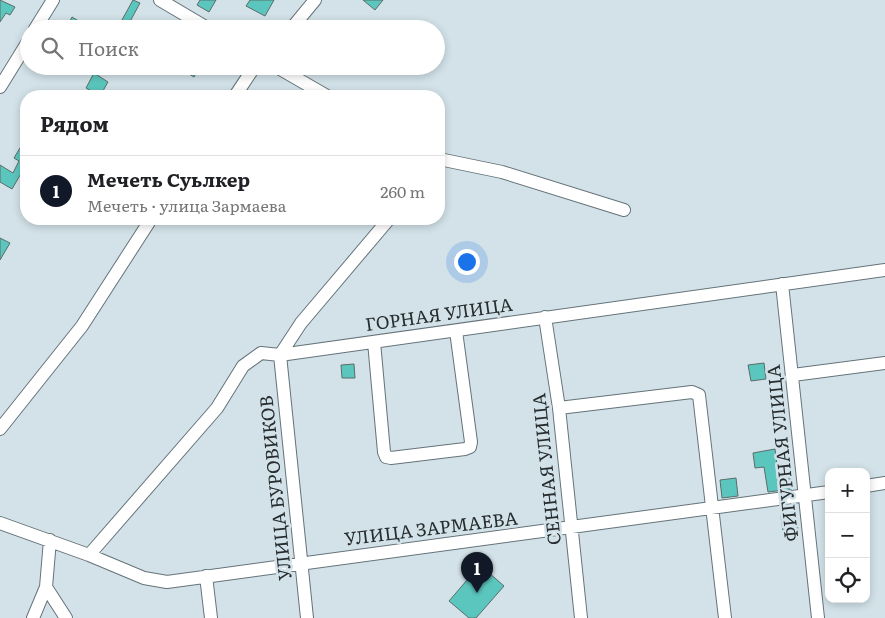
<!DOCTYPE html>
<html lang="ru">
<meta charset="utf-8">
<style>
body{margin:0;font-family:Literata,serif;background:#f2f2f2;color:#202124}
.controls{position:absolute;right:15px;bottom:15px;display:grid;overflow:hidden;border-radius:10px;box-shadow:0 2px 8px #0003}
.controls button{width:45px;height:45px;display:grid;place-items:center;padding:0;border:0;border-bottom:1px solid #e0e0e0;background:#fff;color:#202124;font:25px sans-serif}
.you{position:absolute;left:466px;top:261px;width:18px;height:18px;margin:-12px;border:4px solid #fff;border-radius:50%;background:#1a73e8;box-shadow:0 0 0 8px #1a73e833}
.badge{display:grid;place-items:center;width:32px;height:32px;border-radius:50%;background:#111827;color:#fff;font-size:16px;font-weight:700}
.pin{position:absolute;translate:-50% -41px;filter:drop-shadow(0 1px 2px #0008)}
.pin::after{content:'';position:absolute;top:26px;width:18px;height:15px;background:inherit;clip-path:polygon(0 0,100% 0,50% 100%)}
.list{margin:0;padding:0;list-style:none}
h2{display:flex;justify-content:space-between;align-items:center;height:65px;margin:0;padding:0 20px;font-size:21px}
h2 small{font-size:16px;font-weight:400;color:#757577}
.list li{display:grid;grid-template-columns:32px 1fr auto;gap:15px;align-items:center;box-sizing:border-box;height:70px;padding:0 20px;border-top:1px solid #e0e0e0}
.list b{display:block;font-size:19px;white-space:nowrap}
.list p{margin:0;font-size:16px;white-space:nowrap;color:#757577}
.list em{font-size:16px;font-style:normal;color:#757577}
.icon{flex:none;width:28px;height:28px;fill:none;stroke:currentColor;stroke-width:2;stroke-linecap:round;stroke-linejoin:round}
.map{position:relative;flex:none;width:885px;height:618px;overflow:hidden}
.search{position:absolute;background:#fff;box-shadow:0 2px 8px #0003;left:20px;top:20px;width:425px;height:55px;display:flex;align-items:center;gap:12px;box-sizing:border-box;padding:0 18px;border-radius:28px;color:#757577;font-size:19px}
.panel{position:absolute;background:#fff;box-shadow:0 2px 8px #0003;left:20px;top:90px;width:425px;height:135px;border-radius:20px}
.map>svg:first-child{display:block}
.building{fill:#5bc6bd;stroke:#5c6c6a}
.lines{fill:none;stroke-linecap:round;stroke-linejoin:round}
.minor-casing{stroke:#657379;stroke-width:14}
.minor{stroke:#fff;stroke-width:12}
.labels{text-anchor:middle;stroke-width:5;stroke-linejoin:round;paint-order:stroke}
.street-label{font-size:18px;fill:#272d2f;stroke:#d2e2e8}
</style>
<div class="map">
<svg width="885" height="618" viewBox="0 0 885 618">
<rect width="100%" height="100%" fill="#d2e2e8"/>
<path class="building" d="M 0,0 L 15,7 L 10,15 L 6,13 L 0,22 Z
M 133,0 L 140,3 L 126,29 L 117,29 Z
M 200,0 L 216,0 L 209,12 L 197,5 Z
M 250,0 L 274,0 L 265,16 L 246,6 Z
M 363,0 L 383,0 L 375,10 Z
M 72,17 L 92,29 L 66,29 Z
M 176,66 L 200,66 L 194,77 Z
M 94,73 L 108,82 L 100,96 L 86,88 Z
M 26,138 L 26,165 L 12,189 L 0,182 L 0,165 L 13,173 L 19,161 L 14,158 Z
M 0,238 L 10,243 L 0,260 Z
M 764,363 L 766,379 L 751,381 L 748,365 Z
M 354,364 L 355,378 L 342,378 L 341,365 Z
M 775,449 L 779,479 L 790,478 L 792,489 L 768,492 L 764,467 L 755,468 L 753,453 Z
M 736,478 L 738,496 L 722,498 L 720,480 Z
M 796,514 L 798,530 L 783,532 L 781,516 Z
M 480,565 L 504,586 L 476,618 L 469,618 L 449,601 Z"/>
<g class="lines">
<g class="minor-casing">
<path id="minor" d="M 160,0 L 209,29
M 35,29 L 53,0
M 291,29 L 315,0
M 275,66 L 327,96
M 0,87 L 29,40
M 235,96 L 255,66
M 439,159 L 502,172 L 624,210
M 782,284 L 818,618
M 545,317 L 559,408 L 581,618
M 374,342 L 384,452 L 386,457 L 391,458 L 465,449 L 470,447 L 471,442 L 456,331
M 793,375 L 885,363
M 559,408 L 692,392 L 699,395 L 725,618
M 0,429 L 82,326 L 151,219
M 866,486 L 885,483
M 0,523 L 89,555 L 144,578 L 167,582 L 829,492
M 89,555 L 217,408 L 243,366 L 261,353 L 280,355 L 885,270
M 206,576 L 211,618
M 46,587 L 66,618
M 33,618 L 46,587 L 50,540
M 307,618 L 280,355 L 301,323 L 389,219"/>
</g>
<use href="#minor" class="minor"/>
</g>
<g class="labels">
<g class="street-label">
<text transform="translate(439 315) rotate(-8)" y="6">ГОРНАЯ УЛИЦА</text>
<text transform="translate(783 453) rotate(-96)" y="6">ФИГУРНАЯ УЛИЦА</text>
<text transform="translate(547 469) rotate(-96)" y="6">СЕННАЯ УЛИЦА</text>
<text transform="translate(276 488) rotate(-96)" y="6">УЛИЦА БУРОВИКОВ</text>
<text transform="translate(431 529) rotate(-7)" y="6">УЛИЦА ЗАРМАЕВА</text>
</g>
</g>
</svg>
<div class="controls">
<button>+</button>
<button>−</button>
<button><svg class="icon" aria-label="locate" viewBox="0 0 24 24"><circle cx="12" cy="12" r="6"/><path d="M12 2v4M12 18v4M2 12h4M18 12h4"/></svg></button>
</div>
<div class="you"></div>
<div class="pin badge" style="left:477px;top:593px">1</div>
<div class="search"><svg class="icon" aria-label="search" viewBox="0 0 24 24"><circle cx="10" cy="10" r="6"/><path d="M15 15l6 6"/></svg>Поиск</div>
<section class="panel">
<h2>Рядом<small></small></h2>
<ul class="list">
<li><span class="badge">1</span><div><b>Мечеть Суьлкер</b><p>Мечеть · улица Зармаева</p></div><em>260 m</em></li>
</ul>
</section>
</div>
